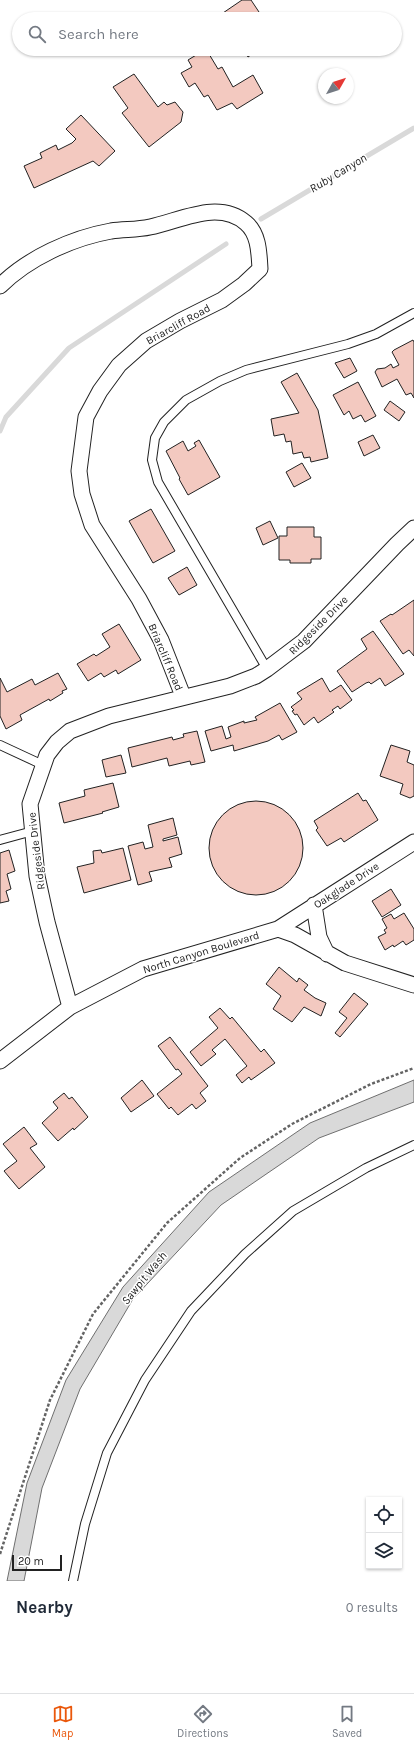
<!DOCTYPE html>
<style>
body{margin:0;font-family:Karla,sans-serif;background:#f6f6f7;color:#1f2937}
.controls{position:absolute;right:12px;bottom:12px;display:grid;overflow:hidden;border-radius:0px;box-shadow:0 1px 3px #0004}
.controls button{width:36px;height:36px;display:grid;place-items:center;padding:0;border:0;border-bottom:1px solid #e0e1e3;background:#fff;color:#1f2937;font:20px sans-serif}
.compass{position:absolute;left:318px;top:68px;width:36px;height:36px;border-radius:50%;background:#fff;box-shadow:0 1px 3px #0004;rotate:51deg}
.scale{position:absolute;left:12px;bottom:10px;width:50px;box-sizing:border-box;padding-left:4px;border:2px solid #222;border-top:0;font-size:11px;line-height:14px;white-space:nowrap;color:#222;-webkit-text-stroke:3px #fff;paint-order:stroke}
.list{margin:0;padding:0;list-style:none}
h2{display:flex;justify-content:space-between;align-items:center;height:52px;margin:0;padding:0 16px;font-size:17px}
h2 small{font-size:13px;font-weight:400;color:#747a83}
.icon{flex:none;width:22px;height:22px;fill:none;stroke:currentColor;stroke-width:2;stroke-linecap:round;stroke-linejoin:round}
.map{position:relative;flex:none;width:414px;height:1581px;overflow:hidden}
.search{position:absolute;background:#fff;box-shadow:0 1px 3px #0004;left:12px;right:12px;top:12px;height:44px;display:flex;align-items:center;gap:10px;box-sizing:border-box;padding:0 14px;border-radius:22px;color:#747a83;font-size:15px}
.sheet{height:112px;background:#fff}
nav{display:flex;justify-content:space-around;align-items:center;box-sizing:border-box;height:56px;border-top:1px solid #e0e1e3;background:#fff;font-size:11px;color:#747a83}
nav a{display:grid;justify-items:center;gap:2px}
nav .on{color:#ea580c}
.map>svg:first-child{display:block}
.water{fill:#d9d9d9;stroke:#6f6f6f}
.lines{fill:none;stroke-linecap:round;stroke-linejoin:round}
.stream{stroke:#d9d9d9;stroke-width:5}
.building{fill:#f3c9c0;stroke:#222}
.lane-casing{stroke:#222;stroke-width:10}
.street-casing{stroke:#222;stroke-width:17}
.path{stroke:#646464;stroke-width:2.5;stroke-dasharray:3 2;stroke-linecap:butt}
.lane{stroke:#fff;stroke-width:8}
.street{stroke:#fff;stroke-width:15}
.labels{text-anchor:middle;stroke-width:3;stroke-linejoin:round;paint-order:stroke}
.street-label{font-size:11px;fill:#222;stroke:#fff}
.water-label{font-size:12px;font-style:italic;fill:#222;stroke:#fff}
</style>
<div class="map">
<svg width="414" height="1581" viewBox="0 0 414 1581">
<rect width="100%" height="100%" fill="#fff"/>
<path class="water" d="M 414,1080 L 414,1102 L 319,1138 L 221,1205 L 133,1299 L 80,1389 L 42,1488 L 24,1581 L 7,1581 L 27,1483 L 66,1380 L 123,1287 L 209,1192 L 310,1123 Z"/>
<g class="lines">
<path class="stream" d="M 261,219 L 414,128
M 0,431 L 6,417 L 69,348 L 226,244"/>
</g>
<path class="building" d="M 242,0 L 251,0 L 261,15 L 263,14 L 267,19 L 222,19 L 220,15 Z
M 206,49 L 218,69 L 222,67 L 233,87 L 253,75 L 263,93 L 237,109 L 232,103 L 217,110 L 208,95 L 204,97 L 195,83 L 189,87 L 181,73 L 192,67 L 188,60 Z
M 243,49 L 259,49 L 248,57 Z
M 134,74 L 158,107 L 164,102 L 167,105 L 175,102 L 183,112 L 181,122 L 149,147 L 122,113 L 128,108 L 113,87 Z
M 81,115 L 115,151 L 99,166 L 93,161 L 34,188 L 24,166 L 42,158 L 40,153 L 56,145 L 58,150 L 72,143 L 76,139 L 66,129 Z
M 413,340 L 414,342 L 414,398 L 411,393 L 406,395 L 397,379 L 382,387 L 375,372 L 377,369 L 385,368 L 391,364 L 393,368 L 399,365 L 392,352 L 394,350 Z
M 350,358 L 357,371 L 344,378 L 335,363 Z
M 297,373 L 318,410 L 328,458 L 311,462 L 310,457 L 304,458 L 302,452 L 293,454 L 291,441 L 286,442 L 284,434 L 274,436 L 271,419 L 299,413 L 281,382 Z
M 358,382 L 376,416 L 365,422 L 361,415 L 353,419 L 349,411 L 344,415 L 333,395 Z
M 390,401 L 405,412 L 399,421 L 384,410 Z
M 373,435 L 380,448 L 364,456 L 358,442 Z
M 199,440 L 220,477 L 188,495 L 179,479 L 180,478 L 166,451 L 183,441 L 188,451 L 196,446 L 194,443 Z
M 302,463 L 311,478 L 294,487 L 286,472 Z
M 151,509 L 175,551 L 153,563 L 129,521 Z
M 270,521 L 278,538 L 263,545 L 256,528 Z
M 287,527 L 314,527 L 314,537 L 321,537 L 321,559 L 311,559 L 311,563 L 290,563 L 290,560 L 279,560 L 279,536 L 287,536 Z
M 187,567 L 197,585 L 179,595 L 168,578 Z
M 414,600 L 414,656 L 409,650 L 403,654 L 380,621 L 391,614 L 392,615 Z
M 119,624 L 141,660 L 118,674 L 116,670 L 104,677 L 101,673 L 88,681 L 77,664 L 94,654 L 96,656 L 110,647 L 102,634 Z
M 373,631 L 404,674 L 385,686 L 380,678 L 371,684 L 369,682 L 366,683 L 352,692 L 337,671 L 367,649 L 361,639 Z
M 58,673 L 67,689 L 62,691 L 63,693 L 50,701 L 49,699 L 20,715 L 22,720 L 6,729 L 0,716 L 0,678 L 7,692 L 32,679 L 35,685 Z
M 322,678 L 330,692 L 341,685 L 352,700 L 340,709 L 338,706 L 332,710 L 334,712 L 318,723 L 314,717 L 304,725 L 297,714 L 295,715 L 292,711 L 294,710 L 291,707 L 302,699 L 297,693 Z
M 280,703 L 297,732 L 282,740 L 279,735 L 268,741 L 234,751 L 233,745 L 211,751 L 205,731 L 222,726 L 226,739 L 231,737 L 228,727 L 244,721 L 244,723 L 257,720 L 255,717 Z
M 197,731 L 205,762 L 191,765 L 190,761 L 169,766 L 167,758 L 132,767 L 128,748 L 172,737 L 173,740 L 184,737 L 183,734 Z
M 391,745 L 410,751 L 407,762 L 414,765 L 414,796 L 410,798 L 400,794 L 403,784 L 380,776 Z
M 121,755 L 126,773 L 106,777 L 102,760 Z
M 113,783 L 119,807 L 102,812 L 103,813 L 64,823 L 59,803 L 85,796 L 84,790 Z
M 358,793 L 363,801 L 366,800 L 378,820 L 344,842 L 341,838 L 327,846 L 316,830 L 318,828 L 314,821 Z
M209 848a47 47 0 1 1 94 0a47 47 0 1 1-94 0Z
M 173,818 L 177,835 L 163,839 L 163,841 L 178,837 L 182,854 L 169,858 L 172,867 L 149,872 L 152,881 L 138,885 L 128,846 L 143,842 L 145,849 L 153,847 L 148,825 Z
M 123,848 L 131,880 L 84,893 L 77,867 L 94,863 L 93,851 L 101,850 L 102,853 Z
M 9,850 L 15,871 L 7,874 L 11,889 L 6,891 L 9,901 L 0,903 L 0,853 Z
M 391,889 L 401,905 L 382,917 L 372,901 Z
M 404,913 L 414,929 L 414,940 L 406,945 L 403,941 L 394,947 L 393,945 L 385,950 L 378,937 L 386,933 L 384,930 L 387,928 L 382,919 L 391,914 L 394,919 Z
M 279,967 L 297,982 L 299,978 L 308,985 L 304,990 L 315,998 L 326,1003 L 321,1016 L 304,1007 L 292,1022 L 273,1009 L 281,996 L 266,984 Z
M 354,993 L 368,1004 L 340,1037 L 335,1033 L 347,1018 L 339,1012 Z
M 220,1008 L 230,1019 L 232,1017 L 261,1052 L 264,1049 L 275,1063 L 251,1080 L 249,1077 L 242,1083 L 236,1075 L 247,1066 L 225,1039 L 212,1050 L 216,1054 L 201,1066 L 190,1052 L 218,1028 L 209,1017 Z
M 170,1037 L 208,1086 L 200,1093 L 206,1101 L 196,1109 L 192,1104 L 178,1115 L 171,1107 L 169,1109 L 157,1094 L 182,1074 L 178,1069 L 176,1070 L 158,1046 Z
M 142,1080 L 154,1096 L 131,1112 L 121,1098 Z
M 64,1093 L 69,1099 L 72,1097 L 88,1117 L 74,1130 L 73,1128 L 58,1141 L 42,1123 L 58,1108 L 53,1102 Z
M 24,1127 L 37,1144 L 30,1148 L 45,1167 L 19,1189 L 4,1171 L 17,1161 L 3,1144 Z"/>
<g class="lines">
<g class="lane-casing">
<path id="lane" d="M 267,669 L 158,482 L 152,460 L 155,438 L 164,422 L 186,400 L 220,381 L 246,370 L 348,344 L 376,334 L 414,313
M 0,745 L 43,765
M 0,840 L 33,831
M 73,1581 L 85,1524 L 107,1453 L 145,1380 L 191,1311 L 245,1254 L 293,1211 L 366,1168 L 414,1145"/>
</g>
<g class="street-casing">
<path id="street" d="M 0,286 C 28,258 72,238 111,231 C 124,229 137,230 150,227 C 180,221 218,199 246,223 C 259,234 259,253 260,269 L 244,284 L 222,300 L 180,321 L 146,341 L 119,365 L 100,391 L 86,417 L 79,471 L 82,494 L 92,525 L 139,599 L 161,640 L 183,696
M 314,905 L 319,937 L 327,954
M 278,929 L 295,935 L 345,963 L 414,985
M 70,1007 L 47,922 L 37,876 L 30,804 L 47,755 L 57,742 L 70,731 L 109,716 L 230,686 L 256,676 L 267,669 L 304,641 L 397,544 L 414,528
M 0,1061 L 70,1007 L 143,969 L 278,929 L 414,842"/>
</g>
<path class="path" d="M 0,1554 L 50,1400 L 93,1314 L 167,1223 L 240,1158 L 292,1124 L 371,1084 L 414,1068"/>
<use href="#lane" class="lane"/>
<use href="#street" class="street"/>
</g>
<g class="labels">
<g class="street-label">
<text transform="translate(178 324) rotate(-29)" y="4">Briarcliff Road</text>
<text transform="translate(318 625) rotate(-45)" y="4">Ridgeside Drive</text>
<text transform="translate(166 657) rotate(67)" y="4">Briarcliff Road</text>
<text transform="translate(36 851) rotate(-97)" y="4">Ridgeside Drive</text>
<text transform="translate(346 885) rotate(-33)" y="4">Oakglade Drive</text>
<text transform="translate(201 952) rotate(-17)" y="4">North Canyon Boulevard</text>
</g>
<g class="water-label">
<text transform="translate(338 173) rotate(-31)" y="4">Ruby Canyon</text>
<text transform="translate(144 1278) rotate(-51)" y="4">Sawpit Wash</text>
</g>
</g>
</svg>
<div class="controls">
<button><svg class="icon" aria-label="locate" viewBox="0 0 24 24"><circle cx="12" cy="12" r="6"/><path d="M12 2v4M12 18v4M2 12h4M18 12h4"/></svg></button>
<button><svg class="icon" aria-label="layers" viewBox="0 0 24 24"><path d="M12 4l9 5-9 5-9-5zM3 14l9 5 9-5"/></svg></button>
</div>
<svg class="compass" viewBox="-18 -18 36 36"><path d="M0-13l5 13h-10z" fill="#e53935"/><path d="M0 13l5-13h-10z" fill="#747a83"/></svg>
<div class="scale">20 m</div>
<div class="search"><svg class="icon" aria-label="search" viewBox="0 0 24 24"><circle cx="10" cy="10" r="6"/><path d="M15 15l6 6"/></svg>Search here</div>
</div>
<section class="sheet">
<h2>Nearby<small>0 results</small></h2>
<ul class="list">
</ul>
</section>
<nav>
<a class="on"><svg class="icon" aria-label="map" viewBox="0 0 24 24"><path d="M3 6l6-2 6 2 6-2v14l-6 2-6-2-6 2zM9 4v14M15 6v14"/></svg>Map</a>
<a><svg class="icon" aria-label="directions" viewBox="0 0 24 24"><path d="M12 3l9 9-9 9-9-9zM9 14v-3h6M13 9l2 2-2 2"/></svg>Directions</a>
<a><svg class="icon" aria-label="saved" viewBox="0 0 24 24"><path d="M7 4h10v16l-5-4-5 4z"/></svg>Saved</a>
</nav>
